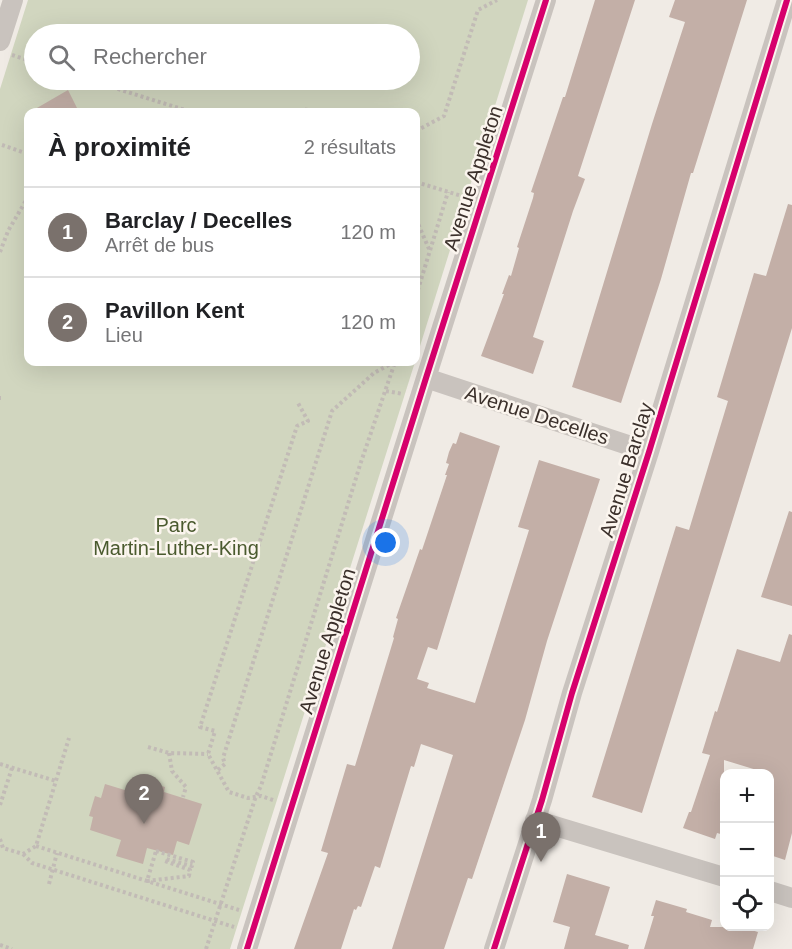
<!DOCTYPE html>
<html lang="fr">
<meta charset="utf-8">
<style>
body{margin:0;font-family:Arial,sans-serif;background:#f2f2f2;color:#202124}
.controls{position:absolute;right:18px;bottom:18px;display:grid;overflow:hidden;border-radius:12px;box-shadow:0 6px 24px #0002}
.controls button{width:54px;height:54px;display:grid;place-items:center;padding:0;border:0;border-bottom:2px solid #e0e0e0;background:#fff;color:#202124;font:30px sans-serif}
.you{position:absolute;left:386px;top:543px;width:21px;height:21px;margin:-15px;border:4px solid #fff;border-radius:50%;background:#1a73e8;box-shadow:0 0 0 9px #1a73e833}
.badge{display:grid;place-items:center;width:39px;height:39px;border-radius:50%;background:#7a716c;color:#fff;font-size:20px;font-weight:700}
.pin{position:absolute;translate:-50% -50px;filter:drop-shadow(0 2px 3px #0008)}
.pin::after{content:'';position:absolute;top:32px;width:21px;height:18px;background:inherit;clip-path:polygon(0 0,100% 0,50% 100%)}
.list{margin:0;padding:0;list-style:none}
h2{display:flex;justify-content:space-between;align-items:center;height:78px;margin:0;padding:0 24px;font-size:26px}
h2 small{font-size:20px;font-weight:400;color:#757577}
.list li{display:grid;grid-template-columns:39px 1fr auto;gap:18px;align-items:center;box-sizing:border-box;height:90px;padding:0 24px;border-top:2px solid #e0e0e0}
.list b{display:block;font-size:22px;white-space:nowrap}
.list p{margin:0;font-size:20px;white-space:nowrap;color:#757577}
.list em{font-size:20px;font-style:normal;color:#757577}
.icon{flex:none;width:33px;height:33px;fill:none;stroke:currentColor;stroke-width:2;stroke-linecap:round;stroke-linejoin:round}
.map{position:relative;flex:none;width:792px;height:949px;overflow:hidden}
.search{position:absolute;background:#fff;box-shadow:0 6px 24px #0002;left:24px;top:24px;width:396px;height:66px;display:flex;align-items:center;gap:15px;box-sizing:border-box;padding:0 21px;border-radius:33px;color:#757577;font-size:22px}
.panel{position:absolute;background:#fff;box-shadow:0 6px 24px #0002;left:24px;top:108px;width:396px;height:258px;border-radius:12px}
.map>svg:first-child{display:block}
.green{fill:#d1d6bf;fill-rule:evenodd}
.building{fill:#c3afa7}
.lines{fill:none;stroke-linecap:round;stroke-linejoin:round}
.path{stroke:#c2bbb6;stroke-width:4;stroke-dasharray:3 3;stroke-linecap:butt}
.minor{stroke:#c9c3be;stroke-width:20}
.cycleway-casing{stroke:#fbf5ee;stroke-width:10}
.cycleway{stroke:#d6006c;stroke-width:6}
.labels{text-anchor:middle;stroke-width:5;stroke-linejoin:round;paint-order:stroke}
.street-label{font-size:20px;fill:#3b302b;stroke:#fbf5ee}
.park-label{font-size:20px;fill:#4a5a2e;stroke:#fbf5ee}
</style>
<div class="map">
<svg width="792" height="949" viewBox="0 0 792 949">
<rect width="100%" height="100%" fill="#f0ebe5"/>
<path class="green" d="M 28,0 L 528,0 L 416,359 L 416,112 L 28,112 L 28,362 L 415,362 L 230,949 L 0,949 L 0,89 ZM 34,34 L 410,34 L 410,80 L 34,80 Z"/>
<path class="building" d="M 595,0 L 635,0 L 578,176 L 585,179 L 573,211 L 533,337 L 544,341 L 533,374 L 481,356 L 504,294 L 502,294 L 509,275 L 511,276 L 519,248 L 517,247 L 533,198 L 534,193 L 531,192 L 563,97 L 565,97 Z
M 675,0 L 747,0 L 693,173 L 691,173 L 661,279 L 621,403 L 572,387 L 652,124 L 685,22 L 669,17 Z
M 68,90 L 79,112 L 30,112 Z
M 788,204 L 792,205 L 792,328 L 642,813 L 592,797 L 676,526 L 689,530 L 728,401 L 717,397 L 754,273 L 766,276 Z
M 460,432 L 500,446 L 437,650 L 428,647 L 417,679 L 429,683 L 427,688 L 475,703 L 529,530 L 518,527 L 539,460 L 600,479 L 547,641 L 525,720 L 472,879 L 468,878 L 444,949 L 392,949 L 453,755 L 421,744 L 414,767 L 411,766 L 380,868 L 375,866 L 361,907 L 358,906 L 356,910 L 354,909 L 341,949 L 294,949 L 328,853 L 321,851 L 347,764 L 355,766 L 394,638 L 393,637 L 398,619 L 396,618 L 420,549 L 422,550 L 447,475 L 445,475 L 449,464 L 446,463 L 449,452 L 453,443 L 456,444 Z
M 789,511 L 792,512 L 792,606 L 761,597 Z
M 789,634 L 792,635 L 792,833 L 785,860 L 770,855 L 770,774 L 724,760 L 724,835 L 717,833 L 715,839 L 683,828 L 689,812 L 691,812 L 710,755 L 702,753 L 715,711 L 717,712 L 737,649 L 780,662 Z
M 130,782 L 146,788 L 148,782 L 165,787 L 164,792 L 202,804 L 189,845 L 177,841 L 173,855 L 147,848 L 143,864 L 116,856 L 121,840 L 90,830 L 93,817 L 89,816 L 95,796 L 101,798 L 105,784 L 128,791 Z
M 567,874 L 610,887 L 595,935 L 629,945 L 628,949 L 564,949 L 570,927 L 553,922 Z
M 656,900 L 687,909 L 686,912 L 712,920 L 710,927 L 741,927 L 758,932 L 753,949 L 644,949 L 654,916 L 651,916 Z"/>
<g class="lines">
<path class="path" d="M 12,55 L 34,62
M 89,80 L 185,110
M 178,112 L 185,110 L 194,112
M 300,112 L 303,109 L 316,112
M 416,131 L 444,116 L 478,10 L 497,0
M 2,145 L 28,154
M 416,182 L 465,197
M 416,219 L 429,249
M 0,252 L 8,231 L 28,197
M 416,296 L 448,192
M 386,391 L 403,394
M 0,398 L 1,398
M 148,747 L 169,753 L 208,754
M 169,753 L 172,771 L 186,787 L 183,797
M 0,764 L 56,781
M 218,770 L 225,764 L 223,758 L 332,411 L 374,373 L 394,362
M 273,800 L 261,796 L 248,798 L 229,792 L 208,754 L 215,731 L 200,727 L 297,426 L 308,421 L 298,403
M 0,805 L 12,768
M 0,839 L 3,848 L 23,854 L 36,846 L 69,738
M 36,846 L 239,910
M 156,851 L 193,862 L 192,866 L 166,859 L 165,861 L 190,870 L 189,876 L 147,881 C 150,871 153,861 156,851
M 23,854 L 32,863 L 234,927
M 49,884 L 57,853
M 0,945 L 12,949
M 206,949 L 256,796 L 261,786 L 360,465 L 395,362"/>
<path class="minor" d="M 0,41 L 13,0
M 426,378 L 649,452
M 535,820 L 724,877
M 770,891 L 792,898
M 247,949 L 426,378 L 546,0
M 494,949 L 542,800 L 572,693 L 649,452 L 787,0"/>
<g class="cycleway-casing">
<path id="cycleway" d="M 247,949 L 426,378 L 546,0
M 494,949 L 542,800 L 572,693 L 649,452 L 787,0"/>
</g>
<use href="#cycleway" class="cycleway"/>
</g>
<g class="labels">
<g class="street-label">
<text transform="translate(473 178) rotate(-72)" y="7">Avenue Appleton</text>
<text transform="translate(537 415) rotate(18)" y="7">Avenue Decelles</text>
<text transform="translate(626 470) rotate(-73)" y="7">Avenue Barclay</text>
<text transform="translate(327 641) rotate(-73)" y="7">Avenue Appleton</text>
</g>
<g class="park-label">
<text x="176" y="532">Parc<tspan x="176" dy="23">Martin-Luther-King</tspan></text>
</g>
</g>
</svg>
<div class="controls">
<button>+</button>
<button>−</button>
<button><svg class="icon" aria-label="locate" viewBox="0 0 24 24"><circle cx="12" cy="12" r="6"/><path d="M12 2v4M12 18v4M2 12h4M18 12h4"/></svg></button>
</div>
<div class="you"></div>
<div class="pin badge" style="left:541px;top:862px">1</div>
<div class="pin badge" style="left:144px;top:824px">2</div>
<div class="search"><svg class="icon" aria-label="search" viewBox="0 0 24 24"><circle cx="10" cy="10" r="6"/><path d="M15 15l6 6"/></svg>Rechercher</div>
<section class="panel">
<h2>À proximité<small>2 résultats</small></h2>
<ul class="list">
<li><span class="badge">1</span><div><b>Barclay / Decelles</b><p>Arrêt de bus</p></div><em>120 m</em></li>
<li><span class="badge">2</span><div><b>Pavillon Kent</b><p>Lieu</p></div><em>120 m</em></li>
</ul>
</section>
</div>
